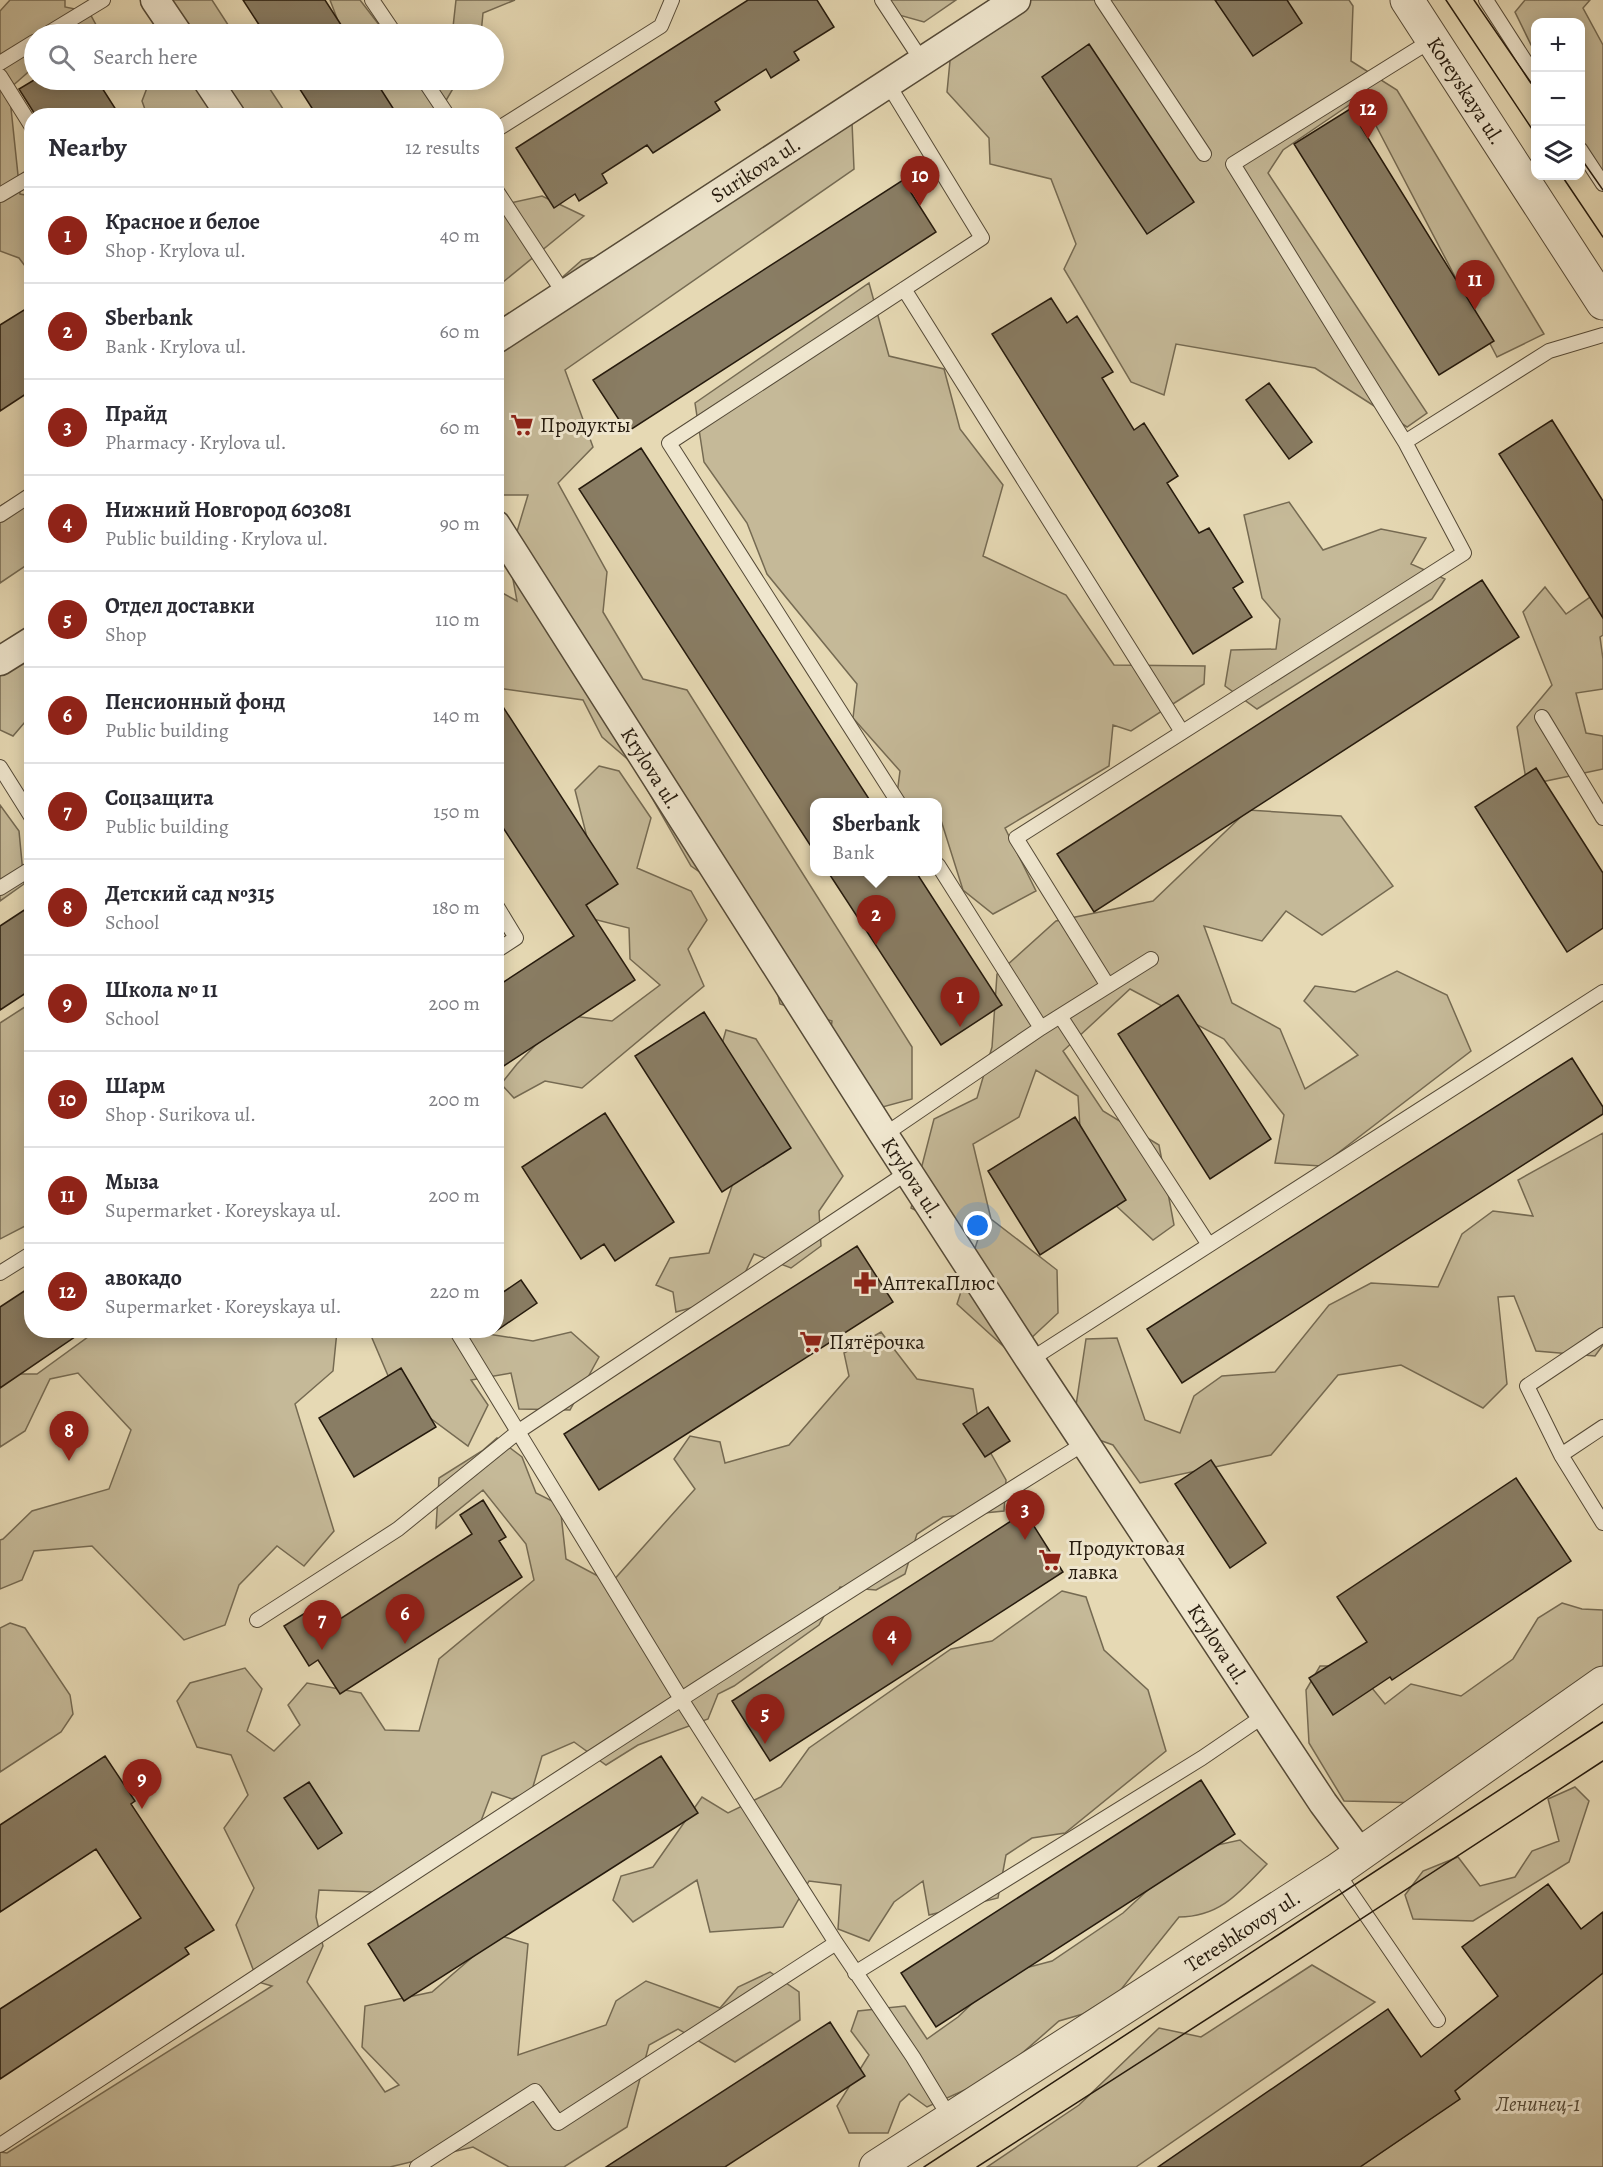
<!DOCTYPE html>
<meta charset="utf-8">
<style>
body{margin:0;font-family:Alegreya,serif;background:#f2f2f3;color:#2b2b33}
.controls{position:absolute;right:18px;top:18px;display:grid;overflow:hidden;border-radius:12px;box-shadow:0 3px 15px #0003}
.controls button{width:54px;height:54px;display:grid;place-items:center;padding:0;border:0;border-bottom:2px solid #e1e1e2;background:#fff;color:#2b2b33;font:30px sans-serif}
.you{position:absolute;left:978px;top:1226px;width:21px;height:21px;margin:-15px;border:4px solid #fff;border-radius:50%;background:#1a73e8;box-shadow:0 0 0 9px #1a73e833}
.badge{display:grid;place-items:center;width:39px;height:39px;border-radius:50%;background:#8f2418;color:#fff;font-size:20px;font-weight:700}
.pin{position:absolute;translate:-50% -50px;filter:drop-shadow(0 2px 3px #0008)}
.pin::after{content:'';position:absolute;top:32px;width:21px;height:18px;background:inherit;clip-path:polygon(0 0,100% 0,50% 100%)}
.popup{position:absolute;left:810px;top:798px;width:132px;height:78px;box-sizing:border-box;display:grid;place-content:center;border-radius:12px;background:#fff;filter:drop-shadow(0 2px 4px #0005);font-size:20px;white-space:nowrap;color:#7c7c81}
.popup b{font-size:22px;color:#2b2b33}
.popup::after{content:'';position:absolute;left:50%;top:100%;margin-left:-12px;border:12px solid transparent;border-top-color:#fff}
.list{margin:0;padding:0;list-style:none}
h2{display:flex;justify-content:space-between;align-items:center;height:78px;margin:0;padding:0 24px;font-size:26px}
h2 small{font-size:20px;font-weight:400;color:#7c7c81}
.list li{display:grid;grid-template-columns:39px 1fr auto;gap:18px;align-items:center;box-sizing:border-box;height:96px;padding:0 24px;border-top:2px solid #e1e1e2}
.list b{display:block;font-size:22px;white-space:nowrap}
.list p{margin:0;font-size:20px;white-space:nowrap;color:#7c7c81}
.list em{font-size:20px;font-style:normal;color:#7c7c81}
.icon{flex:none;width:33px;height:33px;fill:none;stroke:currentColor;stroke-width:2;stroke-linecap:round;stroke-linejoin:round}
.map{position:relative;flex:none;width:1603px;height:2167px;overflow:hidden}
.search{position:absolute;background:#fff;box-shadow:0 3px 15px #0003;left:24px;top:24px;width:480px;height:66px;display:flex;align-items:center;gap:15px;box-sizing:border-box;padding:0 21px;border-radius:33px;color:#7c7c81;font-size:22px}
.panel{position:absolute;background:#fff;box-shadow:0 3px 15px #0003;left:24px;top:108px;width:480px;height:1230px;border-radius:24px}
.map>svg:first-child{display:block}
.green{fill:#c5b998;stroke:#756a52;stroke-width:1.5}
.building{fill:#897d64;stroke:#251a0d;stroke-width:1.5}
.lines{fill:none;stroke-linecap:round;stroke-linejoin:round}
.service-casing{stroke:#554a37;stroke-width:16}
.minor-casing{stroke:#554a37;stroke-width:31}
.tertiary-casing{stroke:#554a37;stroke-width:35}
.service{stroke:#efe6ce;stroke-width:14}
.minor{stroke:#efe6ce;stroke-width:28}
.tertiary{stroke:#efe6ce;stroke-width:33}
.tram{stroke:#251a0d;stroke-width:1.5}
.labels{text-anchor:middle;stroke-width:6;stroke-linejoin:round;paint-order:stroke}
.street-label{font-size:21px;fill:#251a0d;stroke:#efe6ce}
.poi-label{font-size:21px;fill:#251a0d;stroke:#efe6ce;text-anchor:start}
.park-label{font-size:21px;font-style:italic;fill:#554a37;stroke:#efe6ce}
</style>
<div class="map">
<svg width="1603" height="2167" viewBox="0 0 1603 2167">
<rect width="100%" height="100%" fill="#e6d9b4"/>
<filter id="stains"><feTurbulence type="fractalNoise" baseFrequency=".00333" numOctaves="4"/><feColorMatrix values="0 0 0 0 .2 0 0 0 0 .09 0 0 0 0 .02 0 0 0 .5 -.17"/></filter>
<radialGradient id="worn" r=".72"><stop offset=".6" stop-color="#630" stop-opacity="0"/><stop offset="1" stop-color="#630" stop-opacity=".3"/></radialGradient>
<path class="green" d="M 10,0 L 65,0 L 65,7 L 89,12 L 101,34 L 34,34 L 34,67 L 9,89 L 20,194 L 31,196 L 31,274 L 19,258 L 0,251 L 0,11 Z
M 141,0 L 212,0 L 234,34 L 158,34 L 145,3 Z
M 330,0 L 360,0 L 380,26 L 384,34 L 343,34 Z
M 456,0 L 515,0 L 483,13 L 481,34 L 414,34 L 426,27 L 453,27 Z
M 877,0 L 956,0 L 924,22 L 881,10 Z
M 999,0 L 1349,0 L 1353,6 L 1351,61 L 1397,90 L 1544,334 L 1497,357 L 1361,97 L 1283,150 L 1268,173 L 1427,413 L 1407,427 L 1315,368 L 1176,344 L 1164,395 L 1131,382 L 1064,269 L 1076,244 L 1051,179 L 990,164 L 989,138 L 947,92 L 952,40 Z
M 1525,0 L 1590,0 L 1583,8 L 1603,45 L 1603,187 L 1581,144 L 1580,22 L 1536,22 L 1535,53 L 1515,12 Z
M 150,80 L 264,80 L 287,115 L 147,115 L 142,101 Z
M 366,80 L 458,80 L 437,116 L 391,115 Z
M 852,122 L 854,169 L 565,370 L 593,447 L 558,483 L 607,572 L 603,612 L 643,679 L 687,690 L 912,1047 L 912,1099 L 857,1114 L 826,1065 L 832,1021 L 780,1004 L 760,914 L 691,866 L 632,763 L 602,737 L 583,700 L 497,688 L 497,590 L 517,601 L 509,558 L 528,495 L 497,495 L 497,328 L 515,319 L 582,260 L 622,252 Z
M 542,196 L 584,216 L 497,287 L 497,206 Z
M 869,283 L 889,356 L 944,369 L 960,429 L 1003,485 L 983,556 L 1066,595 L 1114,665 L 1205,666 L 1204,684 L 1131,731 L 1113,725 L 1109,766 L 1005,828 L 1036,891 L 993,914 L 963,890 L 940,817 L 938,817 L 938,802 L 896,802 L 900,771 L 853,718 L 857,684 L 767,574 L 747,523 L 704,462 L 695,403 Z
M 27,490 L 31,492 L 31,562 L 0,583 L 0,506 Z
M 1289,502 L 1323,550 L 1381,529 L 1426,538 L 1411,564 L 1445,579 L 1432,599 L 1257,709 L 1225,686 L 1231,650 L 1276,649 L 1280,619 L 1262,598 L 1244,515 Z
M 1545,587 L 1566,614 L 1603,588 L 1603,635 L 1600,637 L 1603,659 L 1603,689 L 1576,693 L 1586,733 L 1603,736 L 1603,769 L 1527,785 L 1517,727 L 1552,685 L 1523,612 Z
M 31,633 L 31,715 L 13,736 L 0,730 L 0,661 L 19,666 Z
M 599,766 L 619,771 L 651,818 L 637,868 L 691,891 L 707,920 L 688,949 L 704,986 L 582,1088 L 545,1081 L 514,1098 L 501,1084 L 517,1064 L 565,1015 L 612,1021 L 660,985 L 630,959 L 629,928 L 585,917 L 593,861 L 575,790 Z
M 0,805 L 19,831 L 24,884 L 0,901 Z
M 1248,810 L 1341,816 L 1393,886 L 1322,935 L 1286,911 L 1262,941 L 1204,926 L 1232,1003 L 1280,1029 L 1305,1089 L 1358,1055 L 1304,1001 L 1315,986 L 1355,992 L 1397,971 L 1447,995 L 1471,1051 L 1321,1166 L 1275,1163 L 1284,1115 L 1224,1039 L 1130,989 L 1063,1051 L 1103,1111 L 1159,1145 L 1174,1225 L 1153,1240 L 1083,1175 L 1078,1096 L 1036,1070 L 1019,1117 L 973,1144 L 991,1219 L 1057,1270 L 1058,1313 L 1013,1355 L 957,1304 L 978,1239 L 911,1208 L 934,1119 L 977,1098 L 992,1047 L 997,974 L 1056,921 L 1153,901 Z
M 31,1003 L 31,1223 L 0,1239 L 0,1023 Z
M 726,1030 L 756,1039 L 843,1176 L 819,1211 L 821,1246 L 791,1268 L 754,1254 L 734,1296 L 676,1312 L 673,1292 L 656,1285 L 670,1258 L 709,1253 L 732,1186 L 764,1126 L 720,1051 Z
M 1603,1133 L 1603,1345 L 1595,1356 L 1536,1351 L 1514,1296 L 1498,1297 L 1507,1384 L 1483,1408 L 1401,1365 L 1338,1375 L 1271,1455 L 1140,1483 L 1113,1445 L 1085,1435 L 1075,1412 L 1086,1339 L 1117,1338 L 1145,1420 L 1180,1433 L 1194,1396 L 1222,1376 L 1275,1372 L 1329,1305 L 1371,1283 L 1438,1287 L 1462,1234 L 1493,1211 L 1533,1216 L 1518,1180 Z
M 120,1330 L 337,1331 L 333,1371 L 295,1404 L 334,1531 L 304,1566 L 277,1546 L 239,1585 L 225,1625 L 184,1640 L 92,1546 L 34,1551 L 22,1580 L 0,1589 L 0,1540 L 3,1539 L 32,1511 L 109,1489 L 131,1430 L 78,1373 L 50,1379 L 25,1431 L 0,1447 L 0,1374 L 37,1374 L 88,1337 Z
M 369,1331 L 469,1331 L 533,1341 L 571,1332 L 599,1357 L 570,1410 L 519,1409 L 511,1373 L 471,1380 L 488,1405 L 468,1446 L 395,1392 Z
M 881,1332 L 917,1379 L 973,1389 L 981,1436 L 1006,1480 L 1004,1511 L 943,1517 L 917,1534 L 905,1574 L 876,1590 L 840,1587 L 819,1625 L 734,1686 L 718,1694 L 708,1719 L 638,1745 L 606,1765 L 574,1742 L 542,1756 L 532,1790 L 512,1799 L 492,1792 L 481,1821 L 373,1892 L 319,1890 L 316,1917 L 323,1946 L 307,1982 L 385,2092 L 399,2085 L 362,2047 L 365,2006 L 432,1992 L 498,1935 L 528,1944 L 518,2055 L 606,2025 L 616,2001 L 646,1981 L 720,2008 L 738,1987 L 770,1972 L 799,1992 L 800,2020 L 735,2062 L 678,2029 L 649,2045 L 627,2127 L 564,2167 L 509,2167 L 473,2147 L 390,2167 L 0,2167 L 0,2152 L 7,2153 L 272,1986 L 258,1982 L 236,1925 L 254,1888 L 224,1828 L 248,1795 L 231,1755 L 197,1747 L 177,1701 L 190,1683 L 245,1668 L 262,1689 L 247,1731 L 274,1751 L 300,1725 L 288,1705 L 307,1683 L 361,1693 L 385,1730 L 419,1731 L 439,1659 L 534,1580 L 526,1544 L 483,1490 L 436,1528 L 439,1478 L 482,1451 L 497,1438 L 522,1457 L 536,1493 L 560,1505 L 566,1559 L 611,1583 L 695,1489 L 674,1459 L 690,1436 L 720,1442 L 725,1463 L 789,1445 L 849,1376 L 844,1353 Z
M 1062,1591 L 1086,1597 L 1104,1650 L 1148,1690 L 1166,1751 L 1065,1833 L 1032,1838 L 1006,1855 L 998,1898 L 929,1915 L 923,1881 L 894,1902 L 869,1941 L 838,1929 L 841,1885 L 809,1881 L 783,1927 L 710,1932 L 697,1880 L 633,1922 L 613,1900 L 621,1876 L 653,1867 L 702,1797 L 728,1813 L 781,1787 L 809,1748 L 951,1649 L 992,1641 Z
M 1562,1603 L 1582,1609 L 1603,1610 L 1603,1680 L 1424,1803 L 1344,1801 L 1309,1743 L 1306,1690 L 1320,1666 L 1354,1666 L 1385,1704 L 1411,1684 L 1461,1696 L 1513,1659 L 1538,1618 Z
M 10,1623 L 25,1628 L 70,1695 L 73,1714 L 61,1732 L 0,1772 L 0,1628 Z
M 1575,1787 L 1589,1801 L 1569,1862 L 1473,1921 L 1413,1919 L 1405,1895 L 1423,1871 L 1458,1857 L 1480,1886 L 1515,1877 L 1532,1851 L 1559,1841 L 1548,1799 Z
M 1240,1840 L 1267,1864 C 1240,1892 1220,1917 1179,1917 L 1119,1992 L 1083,2014 L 1059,2021 L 996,2076 L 927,2107 L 909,2094 L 900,2102 L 888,2133 L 849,2133 L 837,2106 L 869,2055 L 851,2031 L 858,2011 L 905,2006 L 927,2039 L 958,2017 L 1003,1974 L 1052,1961 L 1123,1913 L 1190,1851 Z
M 1312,1965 L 1375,2002 L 1136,2167 L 987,2167 L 1079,2105 L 1159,2028 L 1201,2037 Z
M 1603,1973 L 1603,2167 L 1360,2167 L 1459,2099 L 1432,2059 Z"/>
<path class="building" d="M 243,0 L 325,0 L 347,34 L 265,34 Z
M 748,0 L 817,0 L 834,27 L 794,52 L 799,60 L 771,78 L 766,69 L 715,102 L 720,110 L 653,153 L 647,145 L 602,174 L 607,183 L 579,201 L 575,194 L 554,208 L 516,148 Z
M 1215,0 L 1287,0 L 1302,23 L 1253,56 Z
M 1089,44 L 1194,202 L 1147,234 L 1042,77 Z
M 34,80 L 97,80 L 120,116 L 36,116 L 19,89 Z
M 294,80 L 375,80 L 398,116 L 317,116 Z
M 1350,109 L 1494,341 L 1439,375 L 1294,144 Z
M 903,180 L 936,232 L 627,432 L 593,380 Z
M 1051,298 L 1067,323 L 1077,316 L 1113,372 L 1102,378 L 1134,430 L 1144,423 L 1178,476 L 1167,483 L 1199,533 L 1209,528 L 1243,582 L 1233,588 L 1252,617 L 1193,654 L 992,334 Z
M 32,305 L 32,390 L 0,411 L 0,325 Z
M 1269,383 L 1312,442 L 1289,459 L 1246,400 Z
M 1552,420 L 1603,501 L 1603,618 L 1499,454 Z
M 641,448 L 871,802 L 814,802 L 814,851 L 579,489 Z
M 1482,580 L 1519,637 L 1094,912 L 1057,854 Z
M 496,696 L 618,884 L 586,905 L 635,980 L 496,1071 L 496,987 L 574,936 L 496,817 Z
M 1536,768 L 1603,873 L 1603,928 L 1567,952 L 1475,807 Z
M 828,872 L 916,872 L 1002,1005 L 941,1045 Z
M 32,905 L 32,989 L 0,1010 L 0,926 Z
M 1178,995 L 1271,1139 L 1210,1179 L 1118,1034 Z
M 704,1012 L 791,1148 L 722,1192 L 635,1056 Z
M 1572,1058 L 1603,1107 L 1603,1114 L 1182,1383 L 1147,1329 Z
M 605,1113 L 674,1222 L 615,1261 L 604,1244 L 581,1259 L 522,1167 Z
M 1075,1117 L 1126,1200 L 1040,1255 L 988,1171 Z
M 857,1246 L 893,1302 L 599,1490 L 564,1434 Z
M 521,1280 L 537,1303 L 496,1331 L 496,1297 Z
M 32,1286 L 32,1330 L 85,1330 L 0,1388 L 0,1307 Z
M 401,1368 L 436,1427 L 354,1477 L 319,1418 Z
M 988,1407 L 1010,1441 L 985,1457 L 963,1424 Z
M 1211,1460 L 1266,1543 L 1230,1568 L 1175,1484 Z
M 1516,1478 L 1571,1561 L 1392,1680 L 1390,1677 L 1333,1715 L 1309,1678 L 1367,1642 L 1337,1597 Z
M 483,1500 L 506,1537 L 499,1541 L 522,1577 L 340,1694 L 318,1660 L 309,1666 L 284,1626 L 310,1610 L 323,1630 L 472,1534 L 460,1515 Z
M 1025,1512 L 1063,1572 L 770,1761 L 732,1701 Z
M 105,1756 L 135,1801 L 131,1804 L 214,1930 L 185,1948 L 189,1954 L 0,2079 L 0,2009 L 141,1918 L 96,1849 L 0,1912 L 0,1825 Z
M 661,1756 L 698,1813 L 404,2001 L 368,1944 Z
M 1201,1780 L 1235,1834 L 936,2027 L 901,1973 Z
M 309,1782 L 342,1833 L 318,1849 L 284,1798 Z
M 1548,1884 L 1581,1929 L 1603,1912 L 1603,1973 L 1455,2091 L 1460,2099 L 1360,2167 L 1158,2167 L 1388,2009 L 1421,2057 L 1498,1996 L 1462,1947 Z
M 830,2022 L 865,2076 L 725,2167 L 606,2167 Z"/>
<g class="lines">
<g class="service-casing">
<path id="service" d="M 372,0 L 395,34
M 882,0 L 922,61
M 1102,0 L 1204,154
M 1486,0 L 1536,78
M 47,34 L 103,0
M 0,63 L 34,42
M 0,76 L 32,127
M 424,80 L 448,116
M 888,84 L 982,238 L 669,443 L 898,802
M 496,130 L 661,26 L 672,0
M 1580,149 L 1603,184
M 496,190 L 565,295
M 0,195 L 32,176
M 904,289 L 1182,732
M 1405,442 L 1233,164 L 1432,40
M 0,515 L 32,494
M 1542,717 L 1603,818
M 0,767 L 32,818
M 0,888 L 32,868
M 496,905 L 516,938 L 496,951
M 1108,986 L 1016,838 L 1464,553 L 1405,442 L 1549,351 L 1603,335
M 1060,1016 L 1209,1245
M 1041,1028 L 1151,959
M 884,1135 L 1041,1028 L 938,865
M 0,1273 L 32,1253
M 456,1330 L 681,1699 L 836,1943 L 913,2057 L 950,2118
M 1603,1335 L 1527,1386 L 1561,1455 L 1603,1523
M 1030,1360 L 1603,992
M 1561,1455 L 1603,1427
M 257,1620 L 398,1529 L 519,1431 L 908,1172
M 1336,1871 L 1438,2020
M 855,1973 L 1202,1758 L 1265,1715
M 0,2145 C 360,1909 719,1670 1085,1443
M 417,2167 L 535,2091 L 558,2123 L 836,1943"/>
</g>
<g class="minor-casing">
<g id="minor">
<path d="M 155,0 L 178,34"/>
<path d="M 207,80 L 231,116"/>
<path id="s1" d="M 496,339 L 1016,0"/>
<path id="s2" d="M 496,525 L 884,1135 L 1030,1360 L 1323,1803 L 1360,1853"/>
<path d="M 0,661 L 32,641"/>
</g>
</g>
<g class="tertiary-casing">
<g id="tertiary">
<path id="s3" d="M 1407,0 L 1603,303"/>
<path id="s4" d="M 876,2167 L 1336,1871 L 1603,1683"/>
</g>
</g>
<use href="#service" class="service"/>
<use href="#minor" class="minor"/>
<use href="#tertiary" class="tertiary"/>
<path class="tram" d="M 1446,0 L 1536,135
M 1474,0 L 1536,90
M 1580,157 L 1603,190
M 1562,176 L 1603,237
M 924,2167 L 1603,1722
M 977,2167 L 1263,1983 L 1603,1761"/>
</g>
<defs>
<g id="supermarket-bare" transform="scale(1.8)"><path d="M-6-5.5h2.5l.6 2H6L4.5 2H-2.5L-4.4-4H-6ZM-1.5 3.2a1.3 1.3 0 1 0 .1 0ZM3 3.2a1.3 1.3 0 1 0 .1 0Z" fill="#8f2418" stroke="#efe6ce" stroke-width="2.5" paint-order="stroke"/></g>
<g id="pharmacy-bare" transform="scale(1.8)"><path d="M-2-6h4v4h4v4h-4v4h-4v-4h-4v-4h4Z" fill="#8f2418" stroke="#efe6ce" stroke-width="2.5" paint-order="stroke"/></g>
</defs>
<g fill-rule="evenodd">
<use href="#supermarket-bare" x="522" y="425"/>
<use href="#pharmacy-bare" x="865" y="1283"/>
<use href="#supermarket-bare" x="811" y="1342"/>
<use href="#supermarket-bare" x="1050" y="1560"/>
</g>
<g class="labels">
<g class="street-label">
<text dy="7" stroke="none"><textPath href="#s3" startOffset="108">Koreyskaya ul.</textPath></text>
<text dy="7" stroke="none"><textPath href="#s1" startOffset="310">Surikova ul.</textPath></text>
<text dy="7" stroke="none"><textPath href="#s2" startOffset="288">Krylova ul.</textPath></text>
<text dy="7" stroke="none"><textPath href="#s2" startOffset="774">Krylova ul.</textPath></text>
<text dy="7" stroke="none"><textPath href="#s2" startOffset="1332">Krylova ul.</textPath></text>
<text dy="7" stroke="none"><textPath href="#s4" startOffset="436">Tereshkovoy ul.</textPath></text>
</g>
<g class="poi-label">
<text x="540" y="432">Продукты</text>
<text x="883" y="1290">АптекаПлюс</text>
<text x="829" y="1349">Пятёрочка</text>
<text x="1068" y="1555">Продуктовая<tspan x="1068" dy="24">лавка</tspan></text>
</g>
<g class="park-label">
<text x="1538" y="2111">Ленинец-1</text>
</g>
</g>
<rect width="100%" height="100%" filter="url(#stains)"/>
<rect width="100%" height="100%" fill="url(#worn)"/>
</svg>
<div class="controls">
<button>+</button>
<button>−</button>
<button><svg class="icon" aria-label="layers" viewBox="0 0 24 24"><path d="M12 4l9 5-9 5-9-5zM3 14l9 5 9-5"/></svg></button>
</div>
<div class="you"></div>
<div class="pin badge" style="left:960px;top:1027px">1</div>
<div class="pin badge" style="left:876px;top:945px">2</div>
<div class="popup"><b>Sberbank</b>Bank</div>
<div class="pin badge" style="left:1025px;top:1540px">3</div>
<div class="pin badge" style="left:892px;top:1666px">4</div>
<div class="pin badge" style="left:765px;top:1744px">5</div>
<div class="pin badge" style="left:405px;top:1644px">6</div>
<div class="pin badge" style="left:322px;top:1650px">7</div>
<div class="pin badge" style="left:69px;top:1461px">8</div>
<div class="pin badge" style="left:142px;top:1809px">9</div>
<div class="pin badge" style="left:920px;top:206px">10</div>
<div class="pin badge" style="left:1475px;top:310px">11</div>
<div class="pin badge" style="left:1368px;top:139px">12</div>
<div class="search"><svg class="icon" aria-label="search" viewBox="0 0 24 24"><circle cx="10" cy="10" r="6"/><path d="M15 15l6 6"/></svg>Search here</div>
<section class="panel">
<h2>Nearby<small>12 results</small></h2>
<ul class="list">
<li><span class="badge">1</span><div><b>Красное и белое</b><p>Shop · Krylova ul.</p></div><em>40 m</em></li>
<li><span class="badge">2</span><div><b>Sberbank</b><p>Bank · Krylova ul.</p></div><em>60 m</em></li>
<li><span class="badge">3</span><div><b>Прайд</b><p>Pharmacy · Krylova ul.</p></div><em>60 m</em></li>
<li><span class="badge">4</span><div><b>Нижний Новгород 603081</b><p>Public building · Krylova ul.</p></div><em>90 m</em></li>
<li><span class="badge">5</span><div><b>Отдел доставки</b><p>Shop</p></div><em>110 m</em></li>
<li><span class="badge">6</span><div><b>Пенсионный фонд</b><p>Public building</p></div><em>140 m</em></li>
<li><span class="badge">7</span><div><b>Соцзащита</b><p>Public building</p></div><em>150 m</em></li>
<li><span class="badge">8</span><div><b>Детский сад №315</b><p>School</p></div><em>180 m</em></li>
<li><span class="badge">9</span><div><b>Школа № 11</b><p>School</p></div><em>200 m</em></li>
<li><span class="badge">10</span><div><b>Шарм</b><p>Shop · Surikova ul.</p></div><em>200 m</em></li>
<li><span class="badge">11</span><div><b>Мыза</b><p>Supermarket · Koreyskaya ul.</p></div><em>200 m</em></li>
<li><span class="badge">12</span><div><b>авокадо</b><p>Supermarket · Koreyskaya ul.</p></div><em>220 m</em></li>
</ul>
</section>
</div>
